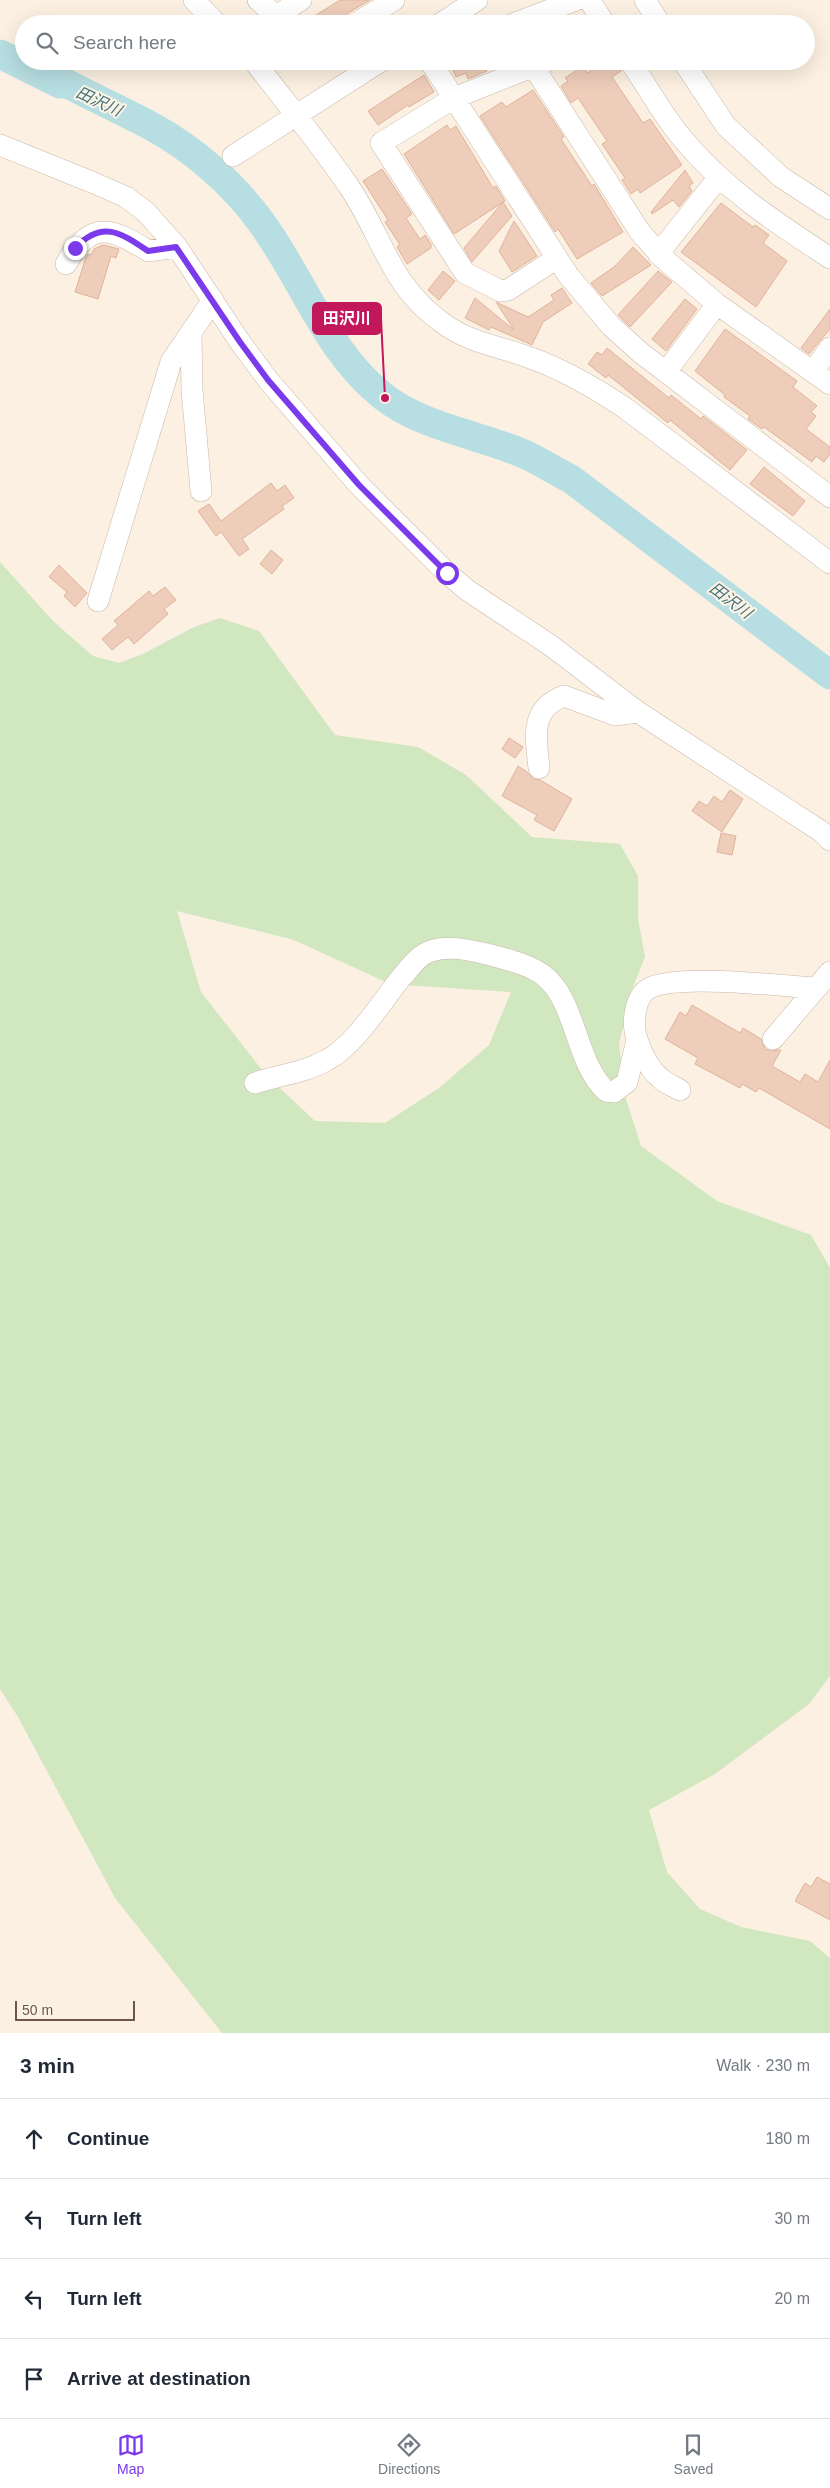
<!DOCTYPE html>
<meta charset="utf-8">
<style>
body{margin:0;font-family:Arial,"Noto Sans JP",sans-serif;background:#f6f6f7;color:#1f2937}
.scale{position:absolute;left:15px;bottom:12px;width:120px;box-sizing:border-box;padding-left:5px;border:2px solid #705649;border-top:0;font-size:14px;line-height:18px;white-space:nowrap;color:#705649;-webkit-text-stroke:4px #fef4e6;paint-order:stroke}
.stop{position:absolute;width:15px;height:15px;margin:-11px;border:4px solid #7c3aed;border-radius:50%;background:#fff}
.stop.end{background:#7c3aed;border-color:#fff;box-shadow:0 1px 5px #0008}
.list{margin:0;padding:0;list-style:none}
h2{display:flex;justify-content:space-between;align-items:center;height:65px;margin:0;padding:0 20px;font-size:21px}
h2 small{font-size:16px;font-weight:400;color:#747a83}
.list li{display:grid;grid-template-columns:32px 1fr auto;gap:15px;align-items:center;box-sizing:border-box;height:80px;padding:0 20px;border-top:1px solid #e0e1e3}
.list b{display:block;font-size:19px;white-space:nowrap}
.list em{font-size:16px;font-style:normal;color:#747a83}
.icon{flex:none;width:28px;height:28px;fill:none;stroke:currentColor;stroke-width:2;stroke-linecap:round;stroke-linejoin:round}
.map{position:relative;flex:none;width:830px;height:2033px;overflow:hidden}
.search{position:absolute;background:#fff;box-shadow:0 5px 20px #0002;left:15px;right:15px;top:15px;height:55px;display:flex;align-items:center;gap:12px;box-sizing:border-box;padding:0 18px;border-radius:28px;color:#747a83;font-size:19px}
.sheet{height:385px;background:#fff}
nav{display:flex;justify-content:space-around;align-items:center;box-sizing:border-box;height:70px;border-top:1px solid #e0e1e3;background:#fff;font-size:14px;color:#747a83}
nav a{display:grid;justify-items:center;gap:2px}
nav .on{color:#7c3aed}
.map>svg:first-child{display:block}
.green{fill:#d1e7c0;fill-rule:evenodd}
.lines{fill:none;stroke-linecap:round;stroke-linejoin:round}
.river{stroke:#b7dee2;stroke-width:29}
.building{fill:#eecdba;stroke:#e0b39b}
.minor-casing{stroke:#cab7a8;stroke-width:22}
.minor{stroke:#fff;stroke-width:21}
.route{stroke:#7c3aed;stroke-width:6}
.labels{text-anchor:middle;stroke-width:4;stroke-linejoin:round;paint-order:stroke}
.water-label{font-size:16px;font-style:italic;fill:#42747c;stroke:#fef4e6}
.leader{fill:none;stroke:#c2185b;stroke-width:2}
.callout-dot{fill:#c2185b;stroke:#fef4e6;stroke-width:2}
.callout{fill:#c2185b;stroke:#c2185b;stroke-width:2}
.callout-label{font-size:16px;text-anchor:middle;font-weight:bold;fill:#fff}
</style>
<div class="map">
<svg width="830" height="2033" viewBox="0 0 830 2033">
<rect width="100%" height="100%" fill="#fbf0e1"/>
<path class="green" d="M 0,562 L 54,622 L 93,656 L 119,663 L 143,654 L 194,627 L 220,618 L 259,631 L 335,735 L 418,747 L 466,775 L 532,837 L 620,844 L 638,876 L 638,919 L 645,957 L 631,992 L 619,1044 L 626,1099 L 641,1146 L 717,1201 L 811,1235 L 830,1268 L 830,1676 L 809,1704 L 715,1774 L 649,1810 L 667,1872 L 700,1909 L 741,1927 L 810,1941 L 830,1958 L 830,2033 L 222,2033 L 115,1898 L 18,1717 L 0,1689 ZM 177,911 L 294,940 L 390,984 L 511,992 L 489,1045 L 439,1088 L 385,1123 L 315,1121 L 266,1075 L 201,992 Z"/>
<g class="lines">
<path class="river" d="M 0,54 L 60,84 L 66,83 C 94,98 123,111 151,126 C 192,148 234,184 261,222 C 303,279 327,353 384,397 C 422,427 481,435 524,454 C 540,461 555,471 571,479 L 830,675"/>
</g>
<path class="building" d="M 340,0 L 370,0 L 348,13 L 339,24 L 302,24 Z
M 449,61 L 495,61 L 495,62 L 485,66 L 487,71 L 468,79 L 466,73 L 456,77 Z
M 605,61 L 618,61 L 621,71 L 612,77 L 643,123 L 650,119 L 682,165 L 640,193 L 638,189 L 631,194 L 622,180 L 625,178 L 602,144 L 607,141 L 578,98 L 571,103 L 561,86 L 568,81 L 565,78 L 583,66 L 587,73 Z
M 424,75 L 434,92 L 409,107 L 408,105 L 378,125 L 368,111 Z
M 533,90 L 564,137 L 561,139 L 592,186 L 594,184 L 623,232 L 577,259 L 558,229 L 555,232 L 480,116 L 502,102 L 506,107 Z
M 447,125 L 450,130 L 456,126 L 493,188 L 496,186 L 505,201 L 454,234 L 404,154 Z
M 382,169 L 412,214 L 406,218 L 420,239 L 425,235 L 431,244 L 431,248 L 407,264 L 397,247 L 400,245 L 385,222 L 388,220 L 363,181 Z
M 685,170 L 693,183 L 689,186 L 692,191 L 679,207 L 673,200 L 652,214 L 651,212 Z
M 503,202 L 512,216 L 472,262 L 464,248 Z
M 721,203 L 753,227 L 755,225 L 769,235 L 763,243 L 787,261 L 756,307 L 681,252 Z
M 514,221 L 537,256 L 512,272 L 499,251 Z
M 103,245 L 119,249 L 116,258 L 111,256 L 98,299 L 75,292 L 86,257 L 88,254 L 91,255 L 94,249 Z
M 633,247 L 651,265 L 602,296 L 591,283 L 614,267 Z
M 443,271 L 455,281 L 439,300 L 428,290 Z
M 658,271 L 672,282 L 630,327 L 618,315 Z
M 562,288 L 572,303 L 543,322 L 532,345 L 491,327 L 489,330 L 465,318 L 475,298 L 514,330 L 496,302 L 528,317 L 554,300 L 551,295 Z
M 685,299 L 697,309 L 666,351 L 652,339 Z
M 830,309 L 830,329 L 809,354 L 801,348 Z
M 725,329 L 797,381 L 793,387 L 817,406 L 811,412 L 816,416 L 806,429 L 830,447 L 830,454 L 824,462 L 816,456 L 812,462 L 764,427 L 762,429 L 748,419 L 750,416 L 724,397 L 725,395 L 695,371 Z
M 607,348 L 669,398 L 671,395 L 701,419 L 703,416 L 747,450 L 730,470 L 670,420 L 668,423 L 608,375 L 606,378 L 588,364 L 597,352 L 602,355 Z
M 764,467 L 805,501 L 793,516 L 750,484 Z
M 271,483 L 277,491 L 285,485 L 294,498 L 282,506 L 284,509 L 242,539 L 249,549 L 239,556 L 221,532 L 216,536 L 198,511 L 209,504 L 221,521 Z
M 271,550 L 283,560 L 272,574 L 260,564 Z
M 59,565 L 87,593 L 75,607 L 64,596 L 67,592 L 49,577 Z
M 165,587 L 176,600 L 164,609 L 168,614 L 134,644 L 128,637 L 112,650 L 102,639 L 118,625 L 114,621 L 149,591 L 153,596 Z
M 509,738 L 523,747 L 515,758 L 502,749 Z
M 518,766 L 527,772 L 534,779 L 540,780 L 572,799 L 554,831 L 534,820 L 537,815 L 502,796 Z
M 730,790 L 743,799 L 722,832 L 692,811 L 699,801 L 707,806 L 714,796 L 722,802 Z
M 721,833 L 736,836 L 732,855 L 717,852 Z
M 692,1005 L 740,1033 L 743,1028 L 761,1039 L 765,1049 L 771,1051 L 781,1050 L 772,1066 L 800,1082 L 805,1074 L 818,1082 L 830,1060 L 830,1129 L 759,1088 L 756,1092 L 742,1084 L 740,1088 L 695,1064 L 698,1058 L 665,1039 L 680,1012 L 686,1016 Z
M 817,1877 L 830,1884 L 830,1920 L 795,1901 L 805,1883 L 811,1887 Z"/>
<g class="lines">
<g class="minor-casing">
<path id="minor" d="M 194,0 L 217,24
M 258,0 L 276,16 L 301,0
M 589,0 L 605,24
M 645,0 L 660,24
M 355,24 L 394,0
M 440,24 L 477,0
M 513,24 L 576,0
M 254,61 C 286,103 321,145 350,188 C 384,240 390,286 444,324 C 470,343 499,346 528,357 C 563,369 595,388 625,408 L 830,563
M 430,61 L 568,275 L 611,326 L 641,353 L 830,497
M 547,61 L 454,98 L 381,143 L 465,273 L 501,291 L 508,290 L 557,258
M 630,61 C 647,86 662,114 682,138 C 724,189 775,222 830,258
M 683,61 L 726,126 L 781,177 L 830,209
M 533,66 L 640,232 L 663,258 L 717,304 L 830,384
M 0,145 L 94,183 L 126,197 L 146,212 L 177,247 L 240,342 L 268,380 L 359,485 L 447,573 L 467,590 L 550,645 L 638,712 L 822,832 L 830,840
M 233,156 L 381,61
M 658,254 L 719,177
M 66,264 C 90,220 111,227 148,251 L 177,247
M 191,335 L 192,390 L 201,491
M 813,371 L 830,348
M 666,372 L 717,304
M 98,601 L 171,362 L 213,300
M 539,768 C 536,738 529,709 564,696 L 615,715 L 638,712
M 773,1039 L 830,972
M 255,1083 C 279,1075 304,1073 327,1060 C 355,1045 380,1004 400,979 C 409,969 418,955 431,951 C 449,945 469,950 487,954 C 505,959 528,964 543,975 C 577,1001 574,1060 606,1091 L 614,1092 L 627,1082 L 637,1040
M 680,1090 C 673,1086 665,1083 660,1078 C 648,1068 638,1046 635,1031 C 633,1018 636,996 648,989 C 673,973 783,986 816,988"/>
</g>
<use href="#minor" class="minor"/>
</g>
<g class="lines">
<path class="route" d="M 75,248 C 102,220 120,232 148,251 L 176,247 L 240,342 L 268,380 L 359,485 L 447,573"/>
</g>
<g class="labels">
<g class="water-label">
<text transform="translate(99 101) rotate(25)" y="6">田沢川</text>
<text transform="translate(731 600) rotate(37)" y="6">田沢川</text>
</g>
</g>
<path class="leader" d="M385 398L381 319"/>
<circle class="callout-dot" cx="385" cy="398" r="5"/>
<rect class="callout" x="313" y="303" width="68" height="31" rx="5"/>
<g class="callout-label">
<text x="347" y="324">田沢川</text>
</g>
</svg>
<div class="scale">50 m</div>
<div class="stop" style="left:447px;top:573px"></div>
<div class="stop end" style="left:75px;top:248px"></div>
<div class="search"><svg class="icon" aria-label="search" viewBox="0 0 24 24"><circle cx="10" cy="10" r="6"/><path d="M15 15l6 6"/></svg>Search here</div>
</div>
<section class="sheet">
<h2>3 min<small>Walk · 230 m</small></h2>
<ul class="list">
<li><svg class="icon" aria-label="ahead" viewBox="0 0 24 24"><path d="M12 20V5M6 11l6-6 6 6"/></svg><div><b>Continue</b></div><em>180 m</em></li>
<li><svg class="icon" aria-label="left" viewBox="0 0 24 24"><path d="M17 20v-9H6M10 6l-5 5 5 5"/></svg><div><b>Turn left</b></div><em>30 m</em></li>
<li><svg class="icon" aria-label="left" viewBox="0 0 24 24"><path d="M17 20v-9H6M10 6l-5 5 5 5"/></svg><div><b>Turn left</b></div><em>20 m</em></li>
<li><svg class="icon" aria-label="arrive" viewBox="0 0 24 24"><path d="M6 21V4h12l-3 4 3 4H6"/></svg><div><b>Arrive at destination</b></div></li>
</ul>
</section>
<nav>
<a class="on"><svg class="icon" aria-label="map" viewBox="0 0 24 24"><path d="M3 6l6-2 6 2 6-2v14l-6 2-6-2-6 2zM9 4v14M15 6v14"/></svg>Map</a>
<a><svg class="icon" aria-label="directions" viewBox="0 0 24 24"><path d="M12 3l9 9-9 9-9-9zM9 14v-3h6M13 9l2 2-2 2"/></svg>Directions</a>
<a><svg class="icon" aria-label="saved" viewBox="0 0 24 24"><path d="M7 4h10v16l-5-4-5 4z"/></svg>Saved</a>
</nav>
